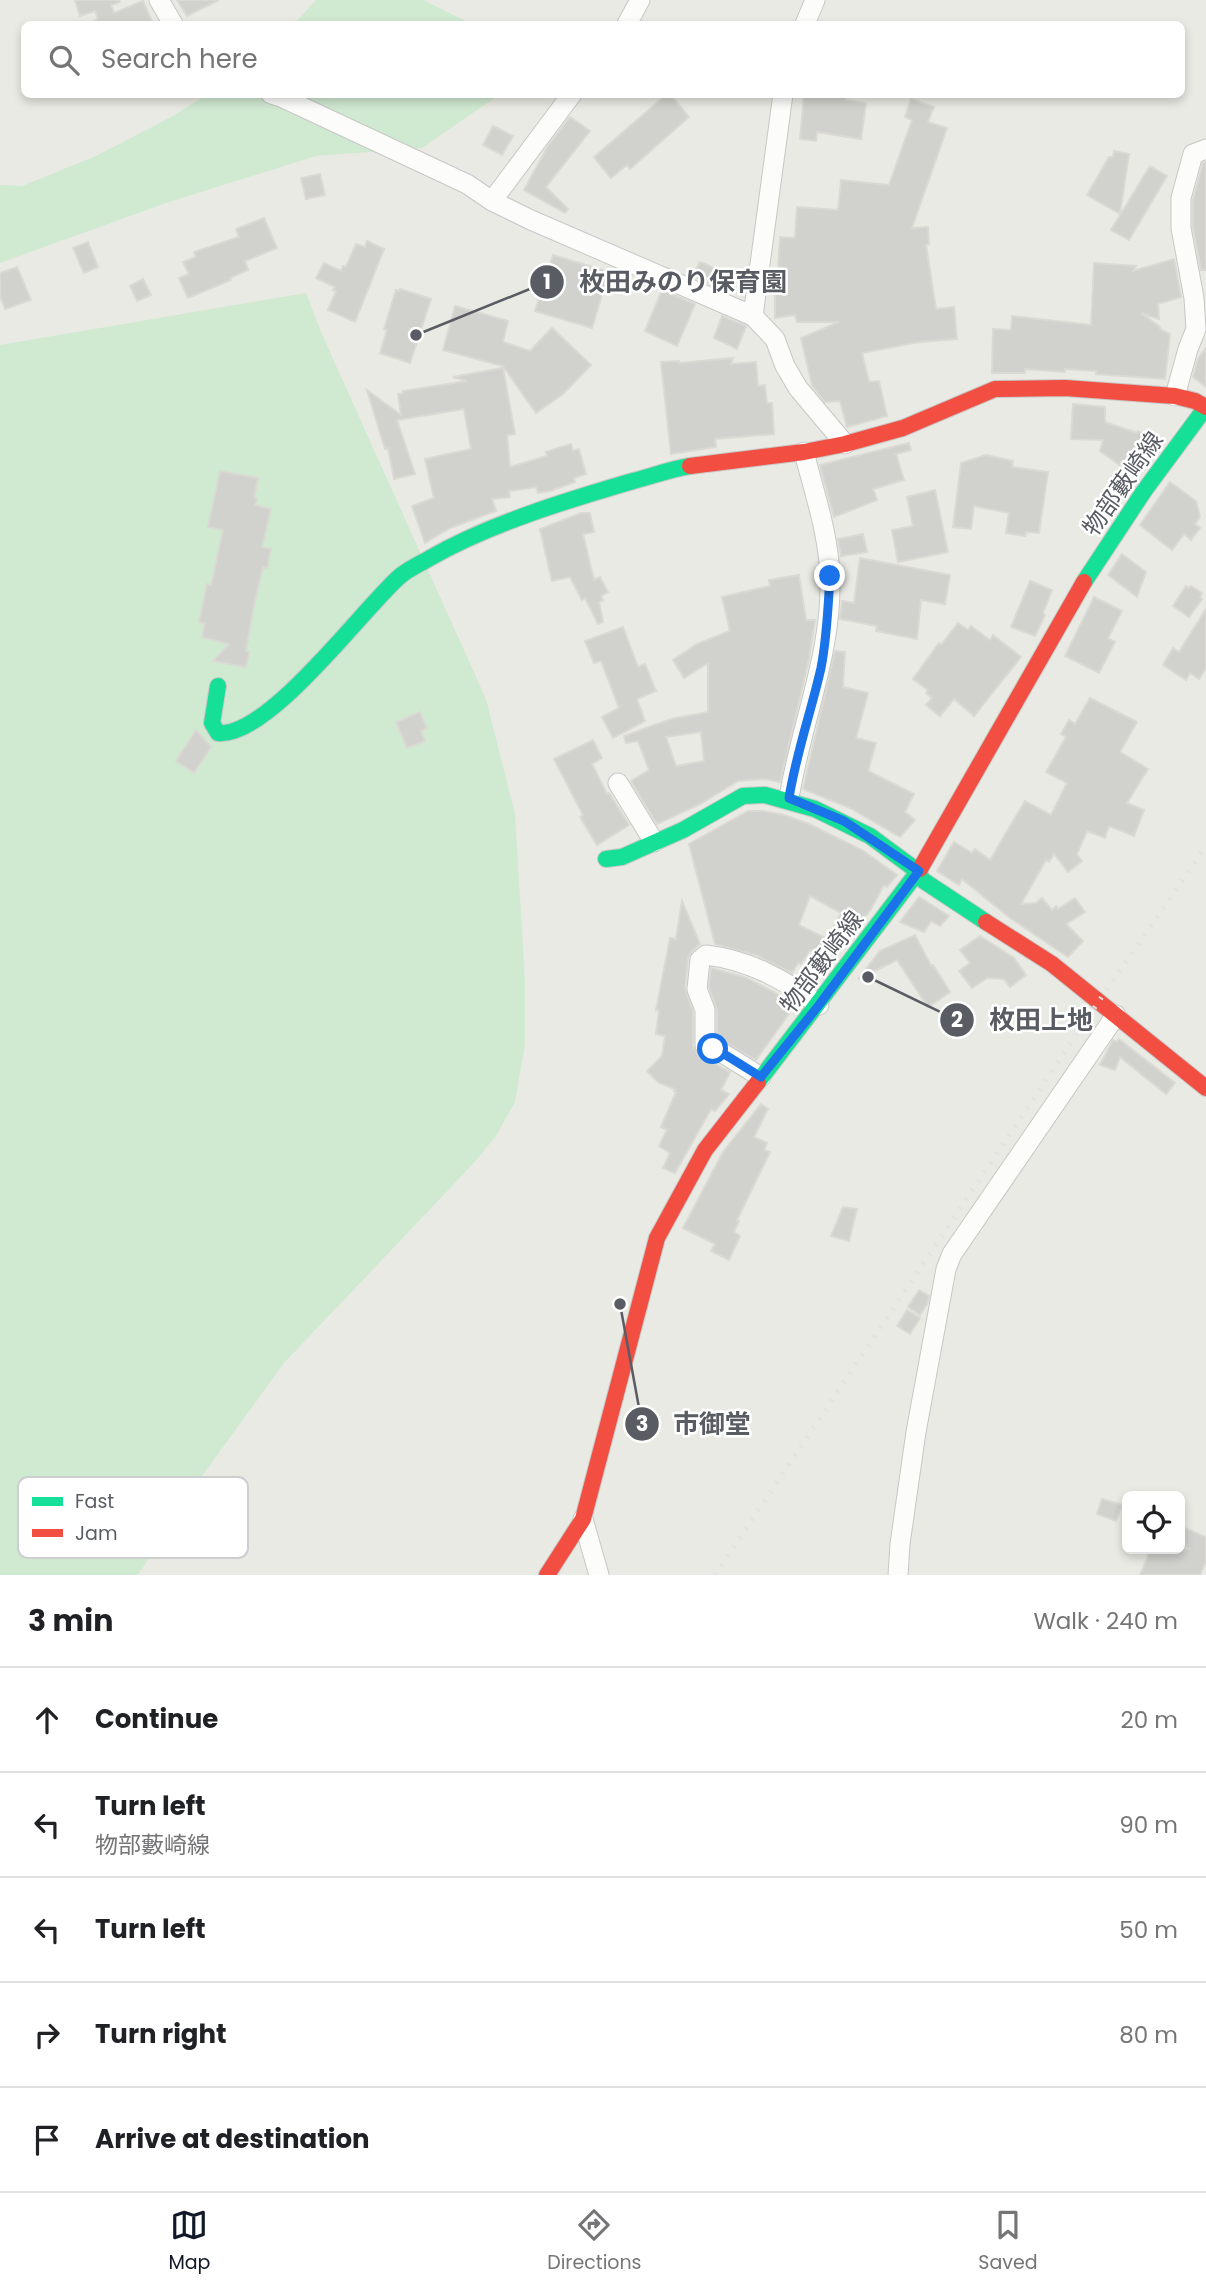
<!DOCTYPE html>
<meta charset="utf-8">
<style>
body{margin:0;font-family:Poppins,"Noto Sans JP",sans-serif;background:#f2f2f2;color:#202124}
.controls{position:absolute;right:21px;bottom:21px;display:grid;overflow:hidden;border-radius:10px;box-shadow:0 4px 10px #0003}
.controls button{width:63px;height:63px;display:grid;place-items:center;padding:0;border:0;border-bottom:2px solid #e0e0e0;background:#fff;color:#202124;font:35px sans-serif}
.stop{position:absolute;width:21px;height:21px;margin:-16px;border:5px solid #1a73e8;border-radius:50%;background:#fff}
.stop.end{background:#1a73e8;border-color:#fff;box-shadow:0 2px 7px #0008}
.list{margin:0;padding:0;list-style:none}
h2{display:flex;justify-content:space-between;align-items:center;height:91px;margin:0;padding:0 28px;font-size:30px}
h2 small{font-size:23px;font-weight:400;color:#757577}
.list li{display:grid;grid-template-columns:46px 1fr auto;gap:21px;align-items:center;box-sizing:border-box;height:105px;padding:0 28px;border-top:2px solid #e0e0e0}
.list b{display:block;font-size:26px;white-space:nowrap}
.list p{margin:0;font-size:23px;white-space:nowrap;color:#757577}
.list em{font-size:23px;font-style:normal;color:#757577}
.icon{flex:none;width:38px;height:38px;fill:none;stroke:currentColor;stroke-width:2;stroke-linecap:round;stroke-linejoin:round}
.map{position:relative;flex:none;width:1206px;height:1575px;overflow:hidden}
.search{position:absolute;background:#fff;box-shadow:0 4px 10px #0003;left:21px;right:21px;top:21px;height:77px;display:flex;align-items:center;gap:18px;box-sizing:border-box;padding:0 24px;border-radius:10px;color:#757577;font-size:26px}
.sheet{height:616px;background:#fff}
nav{display:flex;justify-content:space-around;align-items:center;box-sizing:border-box;height:98px;border-top:2px solid #e0e0e0;background:#fff;font-size:19px;color:#757577}
nav a{display:grid;justify-items:center;gap:4px}
nav .on{color:#111827}
.map>svg:first-child{display:block}
.green{fill:#d0e9d1}
.building{fill:#d1d1cd;stroke:#dad9d3;stroke-width:2;fill-rule:evenodd}
.lines{fill:none;stroke-linecap:round;stroke-linejoin:round}
.street-casing{stroke:#c7c7c7;stroke-width:21}
.fast-casing{stroke:#c7c8c7;stroke-width:18}
.jam-casing{stroke:#c7c8c7;stroke-width:18}
.street{stroke:#fcfcfb;stroke-width:19}
.fast{stroke:#16e098;stroke-width:16}
.jam{stroke:#f24e42;stroke-width:16}
.rail{stroke:#e2e2e2;stroke-width:5;stroke-dasharray:2 9;stroke-linecap:butt}
.route{stroke:#1a73e8;stroke-width:9}
.labels{text-anchor:middle;stroke-width:5;stroke-linejoin:round;paint-order:stroke}
.street-label{font-size:24px;fill:#595c63;stroke:#fff}
.key{fill:#fff;stroke:#cdced0;stroke-width:2}
.key-label{font-size:19px;fill:#595c63}
.leader{fill:none;stroke:#595c63;stroke-width:2.5}
.callout-dot{fill:#595c63;stroke:#fff;stroke-width:2.5}
.mark-label{font-size:21px;text-anchor:middle;font-weight:bold;fill:#fff}
.callout-label{font-size:26px;text-anchor:middle;font-weight:bold;fill:#595c63;stroke:#fff;stroke-width:5;stroke-linejoin:round;paint-order:stroke}
</style>
<div class="map">
<svg width="1206" height="1575" viewBox="0 0 1206 1575">
<rect width="100%" height="100%" fill="#eaeae4"/>
<path class="green" d="M 316,0 L 423,0 L 472,24 L 294,24 Z
M 206,95 L 499,95 L 422,148 L 316,156 L 166,203 L 0,263 L 0,185 L 22,186 L 96,156 L 173,116 Z
M 306,293 L 321,332 L 486,699 L 515,814 L 525,981 L 525,1044 L 515,1102 L 496,1136 L 472,1165 L 284,1363 L 197,1483 L 138,1575 L 0,1575 L 0,345 Z"/>
<path class="building" d="M 75,0 L 119,0 L 120,2 L 111,5 L 114,13 L 143,1 L 153,24 L 87,24 L 98,19 L 95,11 L 80,16 Z
M 177,0 L 219,0 L 187,16 Z
M 667,94 L 670,94 L 689,117 L 630,169 L 627,165 L 611,178 L 594,157 Z
M 804,94 L 846,94 L 845,100 L 866,103 L 861,139 L 817,132 L 816,141 L 800,139 Z
M 911,99 L 934,107 L 928,122 L 947,128 L 912,228 L 928,227 L 929,244 L 926,245 L 936,309 L 954,307 L 957,339 L 919,342 L 862,353 L 869,382 L 879,381 L 887,416 L 847,427 L 840,401 L 825,402 L 812,385 L 801,338 L 839,322 L 797,322 L 795,315 L 775,318 L 775,269 L 778,269 L 780,237 L 795,238 L 797,207 L 838,210 L 841,180 L 889,185 L 912,120 L 905,117 Z
M 570,117 L 590,131 L 546,187 L 568,209 L 565,213 L 524,190 L 548,146 Z
M 493,126 L 513,136 L 502,155 L 483,145 Z
M 1114,151 L 1129,154 L 1120,214 L 1087,195 L 1109,157 L 1113,157 Z
M 1206,162 L 1206,270 L 1201,270 L 1193,227 L 1193,200 L 1203,163 Z
M 1150,166 L 1167,176 L 1129,240 L 1111,230 Z
M 320,174 L 325,195 L 306,199 L 301,178 Z
M 264,218 L 277,248 L 245,261 L 248,270 L 230,278 L 231,280 L 188,298 L 179,278 L 189,274 L 183,262 L 196,257 L 194,252 L 239,237 L 236,229 Z
M 367,241 L 384,249 L 355,322 L 328,310 L 336,291 L 333,290 L 335,287 L 316,278 L 324,263 L 341,271 L 343,266 L 346,267 L 356,244 L 365,247 Z
M 88,242 L 98,267 L 84,273 L 73,248 Z
M 553,255 L 609,272 L 592,328 L 535,311 Z
M 1174,259 L 1181,297 L 1158,304 L 1159,319 L 1141,313 L 1160,327 L 1160,329 L 1170,334 L 1165,379 L 1096,374 L 1097,371 L 1065,369 L 1065,372 L 1025,369 L 1025,373 L 992,373 L 993,329 L 1011,330 L 1012,316 L 1091,325 L 1094,263 L 1136,266 L 1133,271 Z
M 700,262 L 715,268 L 708,283 L 693,276 Z
M 17,267 L 31,300 L 5,309 L 0,296 L 0,273 Z
M 143,279 L 151,295 L 137,301 L 130,286 Z
M 400,289 L 431,299 L 410,363 L 380,353 L 387,330 L 384,329 L 396,290 L 399,291 Z
M 662,290 L 695,304 L 677,346 L 645,331 Z
M 455,306 L 508,321 L 503,342 L 530,351 L 552,328 L 591,365 L 563,394 L 536,413 L 503,366 L 443,350 Z
M 722,316 L 746,326 L 737,349 L 714,338 Z
M 1206,348 L 1206,387 L 1193,377 L 1198,359 Z
M 733,358 L 731,364 L 756,362 L 758,386 L 765,385 L 767,403 L 772,403 L 774,434 L 715,439 L 716,447 L 671,454 L 661,362 L 679,361 L 679,363 Z
M 503,368 L 515,434 L 507,435 L 510,467 L 547,456 L 546,452 L 571,444 L 573,451 L 579,449 L 586,474 L 574,478 L 575,482 L 550,491 L 538,493 L 536,487 L 509,491 L 510,497 L 492,499 L 496,511 L 450,528 L 425,543 L 412,506 L 434,498 L 425,459 L 471,449 L 464,409 L 397,420 L 415,474 L 394,479 L 388,448 L 385,449 L 367,390 L 401,415 L 398,394 L 403,393 L 403,391 L 467,381 L 453,377 Z
M 1073,404 L 1105,407 L 1105,422 L 1137,433 L 1138,431 L 1143,434 L 1144,433 L 1160,443 L 1135,476 L 1100,451 L 1103,440 L 1071,439 Z
M 909,443 L 911,450 L 896,454 L 904,480 L 873,489 L 877,500 L 834,517 L 820,465 Z
M 986,455 L 1013,461 L 1012,467 L 1048,472 L 1039,533 L 1026,532 L 1025,536 L 1006,533 L 1009,513 L 974,506 L 971,529 L 953,527 L 961,463 Z
M 220,471 L 258,478 L 254,498 L 257,499 L 255,505 L 271,509 L 262,547 L 271,549 L 267,568 L 263,567 L 253,610 L 246,651 L 249,652 L 246,667 L 213,661 L 229,644 L 202,637 L 205,623 L 199,622 L 207,584 L 211,585 L 223,530 L 208,527 Z
M 1170,482 L 1196,501 L 1200,517 L 1195,524 L 1200,528 L 1191,540 L 1184,534 L 1172,550 L 1140,525 Z
M 935,490 L 948,552 L 898,562 L 892,530 L 913,526 L 907,497 Z
M 581,513 L 590,513 L 594,532 L 583,534 L 594,580 L 600,577 L 608,592 L 601,596 L 603,600 L 599,602 L 603,622 L 598,624 L 585,598 L 582,600 L 570,577 L 552,581 L 540,529 Z
M 863,534 L 867,552 L 841,556 L 838,539 Z
M 1122,554 L 1146,572 L 1137,597 L 1108,575 Z
M 860,558 L 950,575 L 945,604 L 921,600 L 917,639 L 876,631 L 877,626 L 840,619 L 842,601 L 854,603 Z
M 799,575 L 806,620 L 815,620 L 809,659 L 780,782 L 765,779 L 738,781 L 700,804 L 657,824 L 631,781 L 649,770 L 638,741 L 626,743 L 624,736 L 671,719 L 708,712 L 708,663 L 684,678 L 673,660 L 697,644 L 730,631 L 722,597 L 770,586 L 769,580 ZM 701,732 L 704,761 L 676,766 L 666,737 Z
M 1030,581 L 1052,590 L 1043,613 L 1045,615 L 1035,636 L 1011,627 Z
M 1186,586 L 1189,588 L 1191,586 L 1202,593 L 1200,597 L 1202,599 L 1189,617 L 1173,606 Z
M 1094,597 L 1122,611 L 1108,638 L 1115,642 L 1099,673 L 1065,656 Z
M 1206,609 L 1206,668 L 1199,679 L 1190,673 L 1186,680 L 1163,665 L 1173,648 L 1179,652 Z
M 958,623 L 968,630 L 971,626 L 990,640 L 993,635 L 1021,657 L 974,716 L 954,699 L 940,716 L 926,705 L 932,698 L 926,693 L 928,690 L 913,679 L 939,643 L 941,645 Z
M 623,627 L 638,667 L 645,664 L 656,691 L 637,699 L 645,721 L 613,738 L 602,717 L 619,708 L 601,661 L 594,663 L 585,641 Z
M 835,651 L 845,652 L 843,687 L 868,693 L 856,738 L 876,743 L 868,771 L 914,794 L 905,812 L 915,820 L 900,837 L 850,808 L 803,789 Z
M 1090,698 L 1137,722 L 1120,752 L 1148,769 L 1127,803 L 1144,810 L 1134,836 L 1109,826 L 1105,838 L 1087,831 L 1077,854 L 1082,861 L 1068,872 L 1054,854 L 1049,862 L 1046,860 L 1021,904 L 1036,903 L 1042,898 L 1052,910 L 1056,906 L 1058,909 L 1075,898 L 1085,912 L 1066,924 L 1083,941 L 1068,957 L 1010,918 L 962,879 L 959,885 L 937,871 L 954,842 L 972,853 L 975,849 L 990,860 L 1025,801 L 1051,815 L 1067,783 L 1046,772 L 1066,737 L 1061,734 L 1069,720 L 1075,724 Z
M 420,712 L 427,728 L 421,731 L 425,741 L 407,748 L 396,722 Z
M 196,730 L 211,747 L 194,773 L 176,761 Z
M 593,740 L 602,758 L 592,764 L 607,794 L 609,793 L 629,825 L 597,845 L 580,817 L 583,815 L 554,759 Z
M 748,811 L 763,811 L 784,815 L 809,824 L 862,850 L 897,875 L 887,887 L 884,885 L 871,909 L 832,962 L 810,950 L 801,964 L 798,963 L 792,973 L 756,955 L 715,944 L 689,844 ZM 810,896 L 841,913 L 827,939 L 799,925 Z
M 919,897 L 949,916 L 940,926 L 931,921 L 924,932 L 900,922 Z
M 682,901 L 700,944 L 692,951 L 688,958 L 685,988 L 693,1012 L 693,1046 L 699,1056 L 730,1072 L 721,1090 L 729,1094 L 715,1111 L 711,1109 L 675,1173 L 663,1168 L 670,1153 L 659,1146 L 667,1130 L 661,1127 L 676,1092 L 674,1091 L 675,1089 L 659,1083 L 647,1071 L 662,1056 L 665,1036 L 656,1034 L 659,1010 L 656,1010 L 670,938 L 676,939 Z
M 915,935 L 931,966 L 933,965 L 950,992 L 928,1007 L 897,960 L 858,979 L 880,951 Z
M 980,936 L 1014,958 L 1026,975 L 1010,987 L 1004,979 L 987,978 L 972,988 L 959,971 L 970,963 L 960,950 Z
M 711,968 L 747,978 L 796,1004 L 756,1060 L 717,1037 L 717,1010 L 709,987 Z
M 1119,1039 L 1175,1083 L 1166,1094 L 1120,1057 L 1115,1070 L 1100,1065 L 1113,1040 L 1117,1042 Z
M 761,1104 L 768,1109 L 754,1137 L 767,1143 L 764,1150 L 770,1152 L 737,1220 L 739,1221 L 734,1232 L 740,1236 L 729,1260 L 711,1251 L 715,1244 L 683,1228 L 723,1152 Z
M 843,1207 L 857,1209 L 849,1241 L 831,1236 Z
M 919,1290 L 929,1296 L 927,1304 L 920,1315 L 908,1307 Z
M 907,1310 L 920,1318 L 910,1334 L 897,1326 Z
M 1102,1499 L 1122,1505 L 1116,1521 L 1097,1514 Z
M 1180,1526 L 1206,1537 L 1206,1561 L 1200,1575 L 1140,1575 L 1151,1549 L 1191,1549 L 1180,1545 Z"/>
<g class="lines">
<g class="street-casing">
<path id="street" d="M 159,0 L 173,24
M 627,24 L 640,0
M 805,24 L 815,0
M 271,94 L 281,97 L 467,184 L 492,201 L 531,220 L 753,316 L 775,339 L 785,366 L 798,388 L 845,444
M 492,201 L 572,94
M 753,316 L 783,94
M 1175,396 L 1188,349 L 1196,329 L 1194,298 L 1181,228 L 1181,198 L 1193,154 L 1206,149
M 618,783 L 654,842
M 789,798 C 801,724 832,654 830,578 C 829,535 814,492 804,452
M 761,1077 L 724,1054 L 705,1045 L 705,1010 L 697,989 L 700,960 L 706,955 C 749,960 785,980 819,1005
M 583,1519 L 599,1575
M 898,1575 L 900,1544 L 916,1432 L 946,1269 L 952,1254 L 1116,1015"/>
</g>
<g class="fast-casing">
<path id="fast" d="M 1084,582 L 1144,491 L 1206,407
M 218,686 L 212,723 L 218,733 C 268,738 361,611 399,577 C 408,569 420,564 430,558 C 489,524 568,500 633,481 C 652,476 671,469 690,466
M 606,859 L 622,857 L 683,830 L 743,796 L 765,795 L 815,809 L 870,836 L 912,867 L 924,881 L 986,922
M 758,1082 L 920,869"/>
</g>
<g class="jam-casing">
<path id="jam" d="M 690,466 L 804,452 L 845,444 L 903,428 L 995,389 L 1065,388 L 1175,396 L 1195,401 L 1206,407
M 920,869 L 1084,582
M 986,922 L 1052,964 L 1206,1088
M 547,1575 L 583,1519 L 657,1238 L 705,1150 L 758,1082"/>
</g>
<use href="#street" class="street"/>
<use href="#fast" class="fast"/>
<use href="#jam" class="jam"/>
<path class="rail" d="M 715,1575 L 1099,1001 L 1206,846"/>
</g>
<g class="lines">
<path class="route" d="M 713,1049 L 724,1054 L 761,1077 L 819,1005 L 919,871 L 844,821 L 789,798 C 796,754 811,712 821,668 C 827,638 828,607 830,576"/>
</g>
<g class="labels">
<g class="street-label">
<text transform="translate(1123 484) rotate(-55)" y="8">物部藪崎線</text>
<text transform="translate(822 962) rotate(-53)" y="8">物部藪崎線</text>
</g>
</g>
<rect x="18" y="1477" width="230" height="81" rx="10" class="key"/>
<rect x="32" y="1497" width="31" height="9" fill="#16e098"/>
<rect x="32" y="1529" width="31" height="8" fill="#f24e42"/>
<g class="key-label">
<text x="75" y="1508">Fast</text>
<text x="75" y="1540">Jam</text>
</g>
<path class="leader" d="M416 335L547 282M868 977L957 1020M620 1304L642 1424"/>
<g class="callout-dot">
<circle cx="416" cy="335" r="7"/>
<circle cx="868" cy="977" r="7"/>
<circle cx="620" cy="1304" r="7"/>
<circle cx="547" cy="282" r="18"/>
<circle cx="957" cy="1020" r="18"/>
<circle cx="642" cy="1424" r="18"/>
</g>
<g class="mark-label">
<text x="547" y="289">1</text>
<text x="957" y="1027">2</text>
<text x="642" y="1431">3</text>
</g>
<g class="callout-label">
<text x="683" y="291">枚田みのり保育園</text>
<text x="1041" y="1029">枚田上地</text>
<text x="712" y="1433">市御堂</text>
</g>
</svg>
<div class="controls">
<button><svg class="icon" aria-label="locate" viewBox="0 0 24 24"><circle cx="12" cy="12" r="6"/><path d="M12 2v4M12 18v4M2 12h4M18 12h4"/></svg></button>
</div>
<div class="stop" style="left:713px;top:1049px"></div>
<div class="stop end" style="left:830px;top:576px"></div>
<div class="search"><svg class="icon" aria-label="search" viewBox="0 0 24 24"><circle cx="10" cy="10" r="6"/><path d="M15 15l6 6"/></svg>Search here</div>
</div>
<section class="sheet">
<h2>3 min<small>Walk · 240 m</small></h2>
<ul class="list">
<li><svg class="icon" aria-label="ahead" viewBox="0 0 24 24"><path d="M12 20V5M6 11l6-6 6 6"/></svg><div><b>Continue</b></div><em>20 m</em></li>
<li><svg class="icon" aria-label="left" viewBox="0 0 24 24"><path d="M17 20v-9H6M10 6l-5 5 5 5"/></svg><div><b>Turn left</b><p>物部藪崎線</p></div><em>90 m</em></li>
<li><svg class="icon" aria-label="left" viewBox="0 0 24 24"><path d="M17 20v-9H6M10 6l-5 5 5 5"/></svg><div><b>Turn left</b></div><em>50 m</em></li>
<li><svg class="icon" aria-label="right" viewBox="0 0 24 24"><path d="M7 20v-9h11M14 6l5 5-5 5"/></svg><div><b>Turn right</b></div><em>80 m</em></li>
<li><svg class="icon" aria-label="arrive" viewBox="0 0 24 24"><path d="M6 21V4h12l-3 4 3 4H6"/></svg><div><b>Arrive at destination</b></div></li>
</ul>
</section>
<nav>
<a class="on"><svg class="icon" aria-label="map" viewBox="0 0 24 24"><path d="M3 6l6-2 6 2 6-2v14l-6 2-6-2-6 2zM9 4v14M15 6v14"/></svg>Map</a>
<a><svg class="icon" aria-label="directions" viewBox="0 0 24 24"><path d="M12 3l9 9-9 9-9-9zM9 14v-3h6M13 9l2 2-2 2"/></svg>Directions</a>
<a><svg class="icon" aria-label="saved" viewBox="0 0 24 24"><path d="M7 4h10v16l-5-4-5 4z"/></svg>Saved</a>
</nav>
